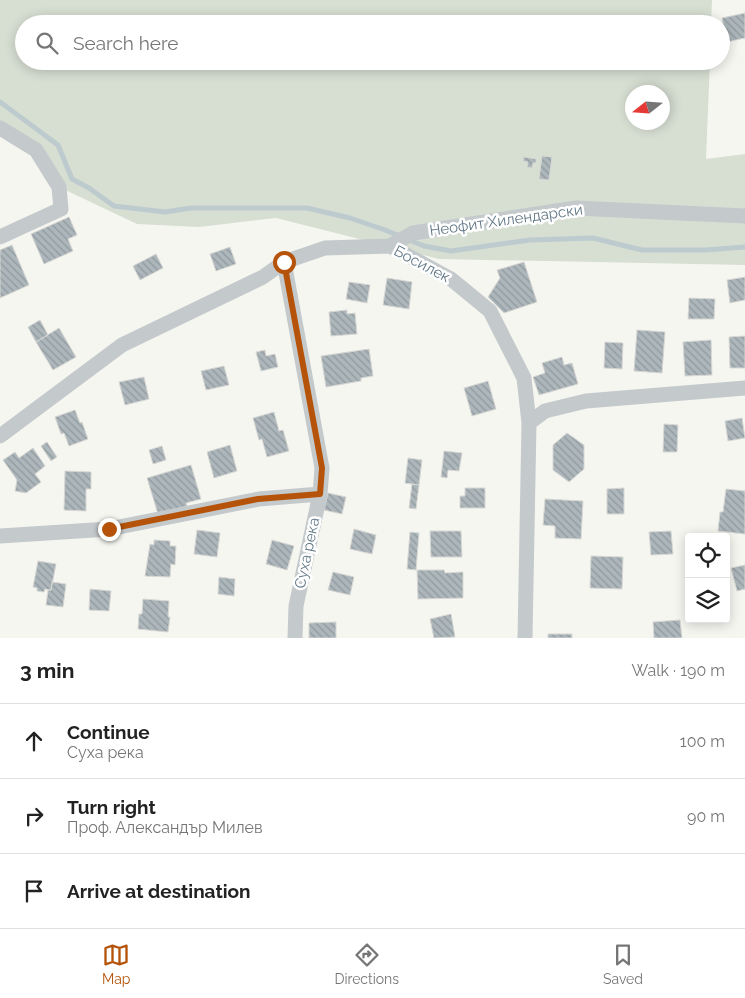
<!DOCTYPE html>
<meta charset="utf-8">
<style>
body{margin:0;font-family:Raleway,sans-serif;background:#f2f2f2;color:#222}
.controls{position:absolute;right:15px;bottom:15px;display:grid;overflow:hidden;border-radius:5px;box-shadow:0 2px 12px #0003}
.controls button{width:45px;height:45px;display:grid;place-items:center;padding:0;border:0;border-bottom:1px solid #e0e0e0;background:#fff;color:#222;font:25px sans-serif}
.compass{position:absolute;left:625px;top:85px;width:45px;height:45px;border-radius:50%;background:#fff;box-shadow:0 2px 12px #0003;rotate:253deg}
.stop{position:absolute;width:15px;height:15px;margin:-11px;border:4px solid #b45309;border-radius:50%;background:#fff}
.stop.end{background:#b45309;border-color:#fff;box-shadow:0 1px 5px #0008}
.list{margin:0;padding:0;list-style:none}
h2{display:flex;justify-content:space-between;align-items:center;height:65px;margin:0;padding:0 20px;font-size:21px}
h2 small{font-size:16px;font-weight:400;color:#767676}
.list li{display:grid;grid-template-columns:32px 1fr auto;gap:15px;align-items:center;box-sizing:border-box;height:75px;padding:0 20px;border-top:1px solid #e0e0e0}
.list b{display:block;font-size:19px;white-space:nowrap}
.list p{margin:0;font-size:16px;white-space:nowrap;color:#767676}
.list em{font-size:16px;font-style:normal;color:#767676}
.icon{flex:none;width:28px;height:28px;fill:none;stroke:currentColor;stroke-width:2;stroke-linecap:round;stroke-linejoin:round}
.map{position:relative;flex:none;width:745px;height:638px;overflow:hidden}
.search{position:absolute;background:#fff;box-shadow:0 2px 12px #0003;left:15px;right:15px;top:15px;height:55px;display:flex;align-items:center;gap:12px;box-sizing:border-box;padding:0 18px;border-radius:28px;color:#767676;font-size:19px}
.sheet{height:290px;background:#fff}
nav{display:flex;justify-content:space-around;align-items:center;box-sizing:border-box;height:70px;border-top:1px solid #e0e0e0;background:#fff;font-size:14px;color:#767676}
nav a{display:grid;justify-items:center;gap:2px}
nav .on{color:#b45309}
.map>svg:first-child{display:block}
.green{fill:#d7ded2;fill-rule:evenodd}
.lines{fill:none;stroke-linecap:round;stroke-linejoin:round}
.stream{stroke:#bdcbcf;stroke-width:5}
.building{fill:url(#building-back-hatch);stroke:#d7d7d4}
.street{stroke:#c4c9cc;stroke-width:15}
.route{stroke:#b45309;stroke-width:6}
.labels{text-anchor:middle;stroke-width:5;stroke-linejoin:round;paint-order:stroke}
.street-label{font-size:15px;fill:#617786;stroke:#fff}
</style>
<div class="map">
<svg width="745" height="638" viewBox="0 0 745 638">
<defs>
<pattern id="building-back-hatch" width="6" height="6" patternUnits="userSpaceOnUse" patternTransform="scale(1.25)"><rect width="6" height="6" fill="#acb6bb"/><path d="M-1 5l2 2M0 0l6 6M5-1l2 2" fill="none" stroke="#8f999e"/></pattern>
</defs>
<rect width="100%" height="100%" fill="#f6f6f1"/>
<path class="green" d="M 0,0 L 712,0 L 711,24 L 24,24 L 24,61 L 710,61 L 706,159 L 745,154 L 745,265 L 439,259 L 276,218 L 199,227 L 137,224 L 59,187 L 36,150 L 0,128 ZM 632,92 L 662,92 L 662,122 L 632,122 Z"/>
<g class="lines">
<path class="stream" d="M 0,102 L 58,145 L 72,179 L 89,188 L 114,206 L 165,212 L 191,208 L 307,208 L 350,218 L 385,230 L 424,246 L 451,251 L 530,240 L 593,238 L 642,250 L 705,250 L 745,247"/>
</g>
<path class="building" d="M 745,13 L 745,38 L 727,42 L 722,18 Z
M 542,156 L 552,157 L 549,180 L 539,179 Z
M 524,157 L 536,159 L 536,163 L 533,163 L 532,168 L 527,167 L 528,162 L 523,161 Z
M 69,217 L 77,235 L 68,239 L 73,251 L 44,264 L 31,234 Z
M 12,245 L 29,285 L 0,298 L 0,250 Z
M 230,247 L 236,264 L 216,271 L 210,254 Z
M 156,254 L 163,268 L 140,280 L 133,266 Z
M 524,262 L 537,302 L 504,313 L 488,297 L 500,278 L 497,270 Z
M 745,277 L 745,300 L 730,303 L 727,280 Z
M 387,278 L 412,282 L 409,309 L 383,305 Z
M 349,282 L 370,285 L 367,303 L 346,299 Z
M 689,298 L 715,299 L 714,319 L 688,319 Z
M 347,310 L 347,314 L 355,313 L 357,334 L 331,336 L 329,312 Z
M 40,320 L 48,335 L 36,342 L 28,327 Z
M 59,328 L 76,357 L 53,370 L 36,342 Z
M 637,330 L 665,332 L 662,373 L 634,371 Z
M 745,336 L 745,368 L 730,368 L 729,337 Z
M 711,340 L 712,375 L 685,376 L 683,342 Z
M 605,342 L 623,343 L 622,369 L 604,368 Z
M 369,349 L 373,376 L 361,378 L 361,381 L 326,387 L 321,356 Z
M 265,350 L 266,356 L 275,354 L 278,367 L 261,371 L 256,352 Z
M 562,357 L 564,365 L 572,363 L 578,384 L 539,395 L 533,377 L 545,373 L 542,363 Z
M 224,366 L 229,385 L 206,390 L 201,371 Z
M 144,377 L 149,399 L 125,405 L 119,382 Z
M 488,381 L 496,409 L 472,416 L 464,388 Z
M 75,410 L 80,423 L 82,422 L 88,439 L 69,446 L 64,433 L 61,434 L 55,417 Z
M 274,412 L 279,431 L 283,430 L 289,451 L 267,457 L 262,439 L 259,440 L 253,418 Z
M 742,418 L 745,438 L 728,441 L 725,421 Z
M 664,424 L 678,425 L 677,452 L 663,452 Z
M 567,433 L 584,445 L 584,469 L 569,482 L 553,470 L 553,445 Z
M 47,442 L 57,457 L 51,461 L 41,446 Z
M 230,445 L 237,471 L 214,478 L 207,452 Z
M 162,446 L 166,460 L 153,464 L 149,450 Z
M 33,448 L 45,466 L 35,474 L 41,482 L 26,493 L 15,491 L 17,480 L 3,460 L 15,452 L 19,458 Z
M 444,451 L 462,453 L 459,471 L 448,470 L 447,478 L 441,477 Z
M 408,458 L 422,460 L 419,485 L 405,483 Z
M 191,465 L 201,499 L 186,503 L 187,506 L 158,514 L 147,478 Z
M 65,471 L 91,472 L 91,489 L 86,489 L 86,511 L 64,510 Z
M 412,484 L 419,485 L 416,509 L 409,508 Z
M 465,488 L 485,488 L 485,508 L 460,508 L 460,496 L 465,496 Z
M 624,488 L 624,514 L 607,514 L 607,489 Z
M 726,489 L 745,491 L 745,534 L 718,531 L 720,512 L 723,512 Z
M 328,493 L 346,497 L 342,514 L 324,510 Z
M 545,499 L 583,501 L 581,539 L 555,538 L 555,526 L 543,525 Z
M 354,529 L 376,535 L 372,554 L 350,549 Z
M 197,530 L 220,533 L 217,557 L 194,554 Z
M 430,531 L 461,531 L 462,557 L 431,557 Z
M 671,531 L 673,554 L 651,555 L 649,532 Z
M 410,532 L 419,533 L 416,570 L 407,569 Z
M 154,540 L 170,541 L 170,546 L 176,546 L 175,565 L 171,564 L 170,577 L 145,576 L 150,544 L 154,545 Z
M 272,540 L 294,546 L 287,570 L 266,564 Z
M 591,556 L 623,557 L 622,589 L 590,588 Z
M 38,561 L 56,564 L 51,590 L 45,589 L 44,592 L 37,591 L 37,588 L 33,587 Z
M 745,565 L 745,589 L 737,591 L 731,568 Z
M 417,570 L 444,570 L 445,573 L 463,572 L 463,598 L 418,599 Z
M 333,572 L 354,577 L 350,595 L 328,590 Z
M 219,577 L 235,579 L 234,596 L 218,594 Z
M 52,582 L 66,584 L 63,607 L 46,605 L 48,590 L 51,590 Z
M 90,589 L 111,591 L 109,611 L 89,610 Z
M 143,599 L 169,601 L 168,617 L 170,617 L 168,632 L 138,629 L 139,614 L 142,614 Z
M 451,614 L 455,637 L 434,638 L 430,619 Z
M 680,620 L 682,638 L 654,638 L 653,622 Z
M 336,622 L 336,638 L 309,638 L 309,623 Z
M 548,634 L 572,634 L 572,638 L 548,638 Z"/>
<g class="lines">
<path class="street" d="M 0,128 L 36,150 L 59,187 L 61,209 L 0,237
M 390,246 L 413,233 L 576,208 L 745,216
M 284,262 L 322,468 L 320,494 L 296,606 L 295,638
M 529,423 L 545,411 L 586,401 L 745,388
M 0,436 L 122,345 L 263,277 L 284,262 L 325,248 L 390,246 L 451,279 L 490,311 L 524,378 L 529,423 L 525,638
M 0,536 L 109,529 L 259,499 L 320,494"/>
</g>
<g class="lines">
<path class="route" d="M 109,529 L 258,499 L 320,494 L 322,468 L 284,262"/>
</g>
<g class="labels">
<g class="street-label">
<text transform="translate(506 220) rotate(-8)" y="5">Неофит Хилендарски</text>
<text transform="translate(422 264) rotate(28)" y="5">Босилек</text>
<text transform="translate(307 553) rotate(-78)" y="5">Суха река</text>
</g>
</g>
</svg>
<div class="controls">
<button><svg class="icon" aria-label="locate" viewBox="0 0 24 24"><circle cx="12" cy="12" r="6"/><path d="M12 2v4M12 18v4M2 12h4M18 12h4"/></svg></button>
<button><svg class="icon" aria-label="layers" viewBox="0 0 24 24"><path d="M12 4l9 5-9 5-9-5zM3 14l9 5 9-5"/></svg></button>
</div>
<svg class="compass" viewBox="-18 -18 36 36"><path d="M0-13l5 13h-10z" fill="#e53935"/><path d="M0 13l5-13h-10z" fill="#767676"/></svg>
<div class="stop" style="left:284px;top:262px"></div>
<div class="stop end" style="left:109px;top:529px"></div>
<div class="search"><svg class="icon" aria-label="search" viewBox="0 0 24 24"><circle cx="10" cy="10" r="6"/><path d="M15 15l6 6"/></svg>Search here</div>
</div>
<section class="sheet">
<h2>3 min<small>Walk · 190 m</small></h2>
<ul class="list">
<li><svg class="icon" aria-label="ahead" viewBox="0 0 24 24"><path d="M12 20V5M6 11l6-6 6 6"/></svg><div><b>Continue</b><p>Суха река</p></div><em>100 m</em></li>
<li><svg class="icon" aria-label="right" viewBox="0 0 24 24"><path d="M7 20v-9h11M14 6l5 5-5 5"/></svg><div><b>Turn right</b><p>Проф. Александър Милев</p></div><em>90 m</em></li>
<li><svg class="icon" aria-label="arrive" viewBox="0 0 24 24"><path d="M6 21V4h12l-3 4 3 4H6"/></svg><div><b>Arrive at destination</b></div></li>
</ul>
</section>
<nav>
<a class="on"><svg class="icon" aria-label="map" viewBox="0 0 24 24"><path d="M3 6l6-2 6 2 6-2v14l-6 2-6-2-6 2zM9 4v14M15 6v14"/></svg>Map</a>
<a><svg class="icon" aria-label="directions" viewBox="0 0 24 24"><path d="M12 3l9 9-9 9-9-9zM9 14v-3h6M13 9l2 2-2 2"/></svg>Directions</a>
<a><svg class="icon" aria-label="saved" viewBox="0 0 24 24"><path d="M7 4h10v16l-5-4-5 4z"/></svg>Saved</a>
</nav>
